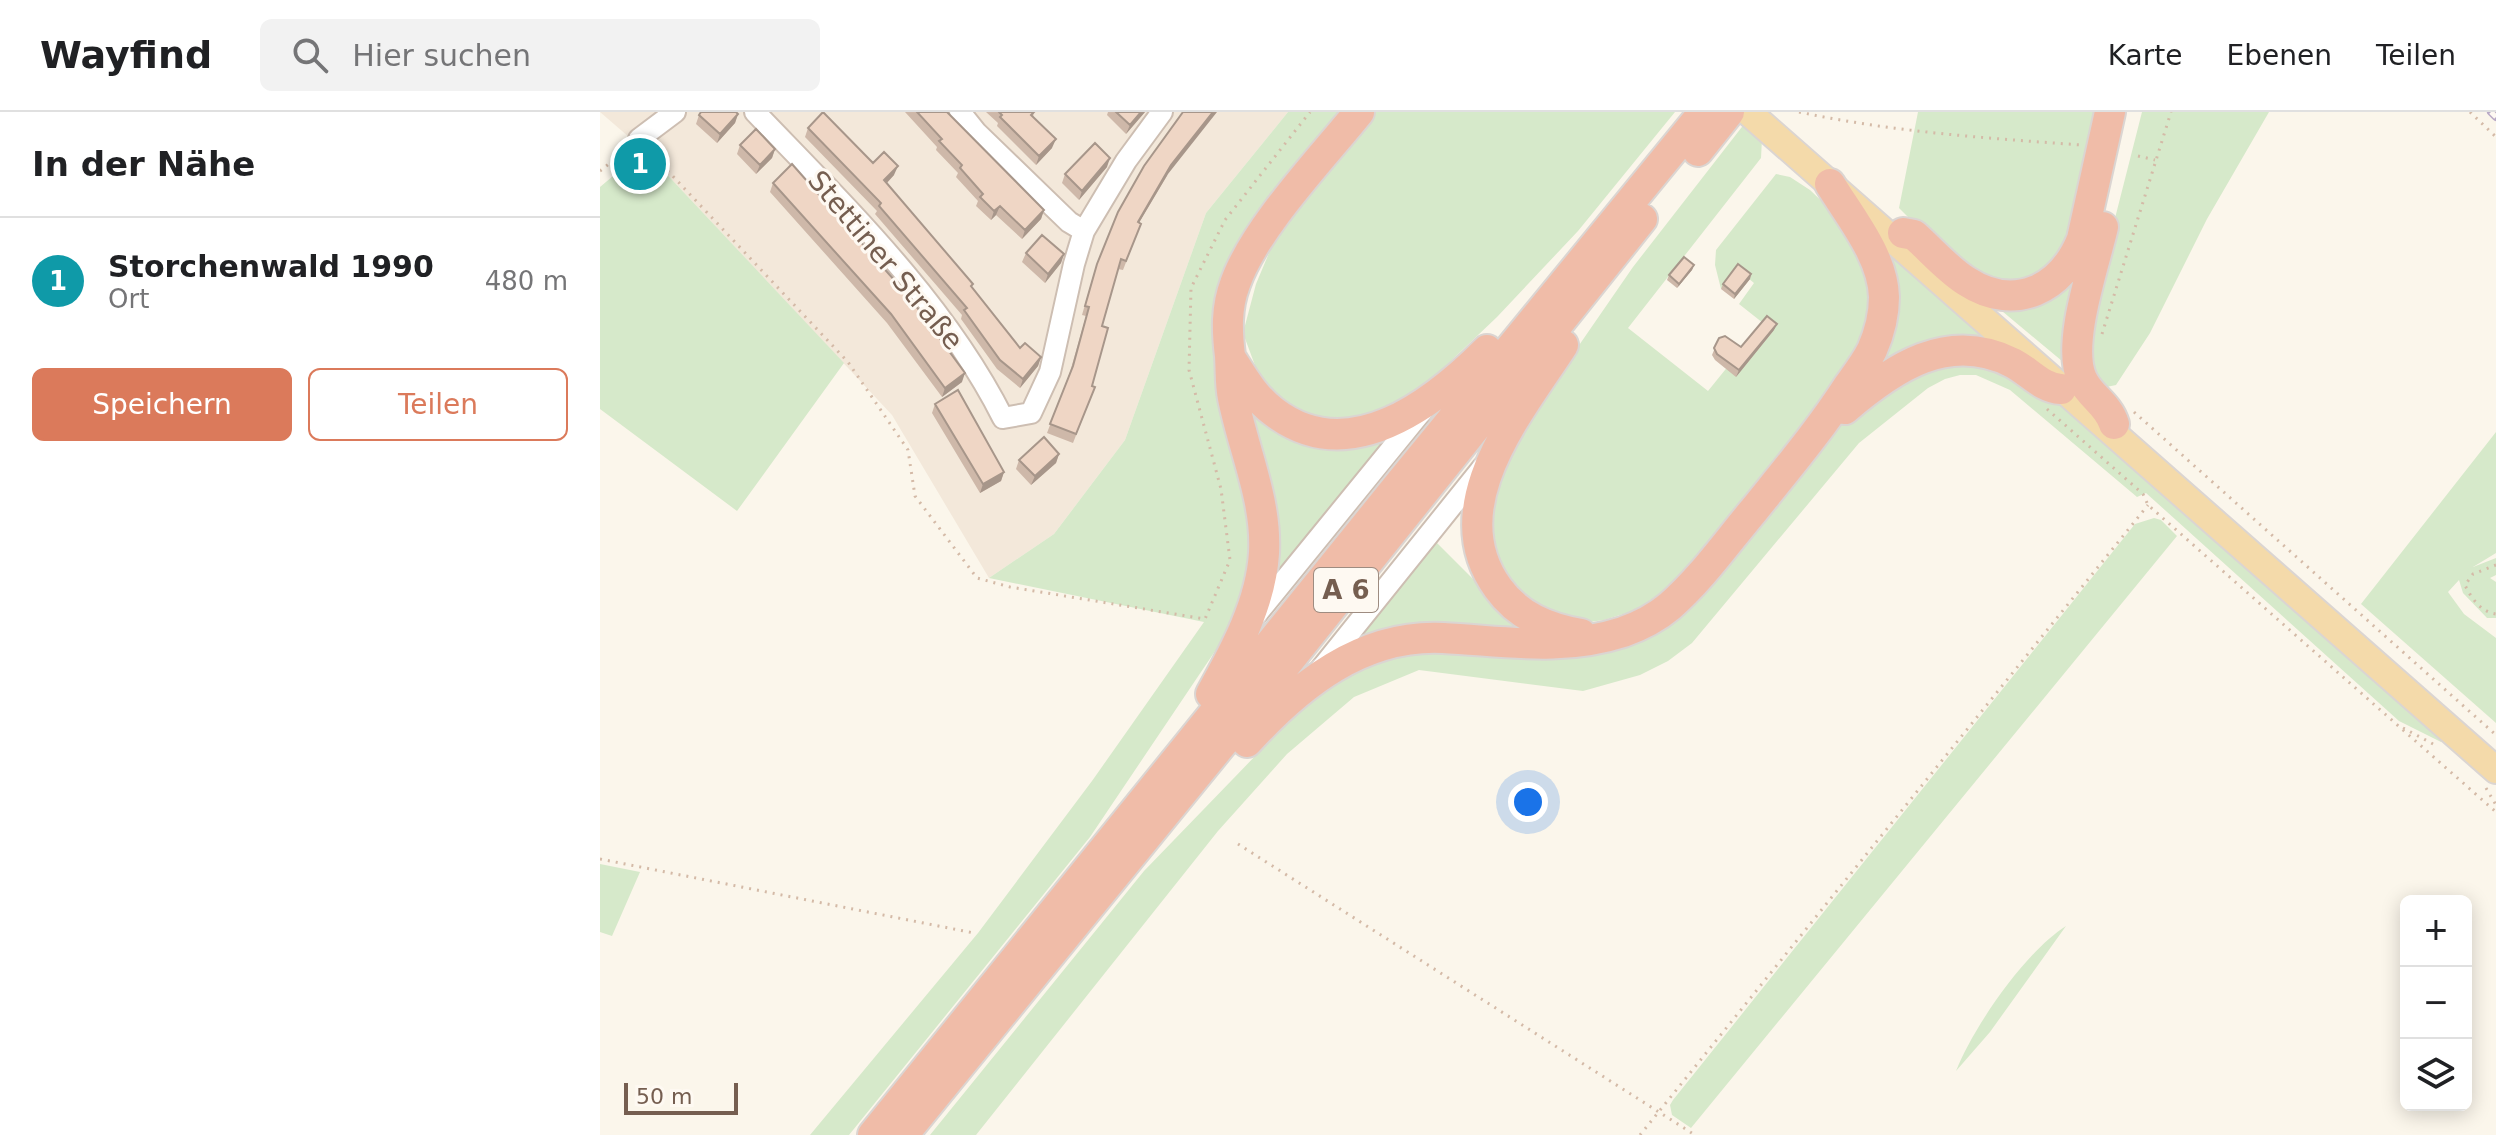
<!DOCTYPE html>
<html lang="de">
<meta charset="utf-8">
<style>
body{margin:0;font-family:"DejaVu Sans",sans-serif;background:#f2f2f2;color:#202124}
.controls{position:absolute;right:24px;bottom:24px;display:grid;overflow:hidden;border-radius:12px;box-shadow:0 4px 20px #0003}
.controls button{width:72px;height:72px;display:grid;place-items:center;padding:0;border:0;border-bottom:2px solid #e0e0e0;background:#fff;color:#202124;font:40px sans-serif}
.scale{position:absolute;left:24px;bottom:20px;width:114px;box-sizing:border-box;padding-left:8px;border:4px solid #755e50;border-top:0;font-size:22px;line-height:28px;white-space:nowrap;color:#755e50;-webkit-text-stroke:6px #fef9f2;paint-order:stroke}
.you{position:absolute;left:928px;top:690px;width:28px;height:28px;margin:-20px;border:6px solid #fff;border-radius:50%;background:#1a73e8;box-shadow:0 0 0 12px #1a73e833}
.badge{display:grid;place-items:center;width:52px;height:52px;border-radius:50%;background:#db7a5b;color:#fff;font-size:26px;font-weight:700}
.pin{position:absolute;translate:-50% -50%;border:4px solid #fff;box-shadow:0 2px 8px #0006}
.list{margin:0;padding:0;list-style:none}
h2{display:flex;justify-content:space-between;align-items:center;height:104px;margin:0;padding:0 32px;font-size:34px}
h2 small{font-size:26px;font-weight:400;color:#757577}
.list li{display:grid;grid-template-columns:52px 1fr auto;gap:24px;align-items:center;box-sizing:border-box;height:128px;padding:0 32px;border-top:2px solid #e0e0e0}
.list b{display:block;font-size:30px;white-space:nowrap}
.list p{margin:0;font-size:26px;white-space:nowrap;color:#757577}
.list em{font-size:26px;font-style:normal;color:#757577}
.actions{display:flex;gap:16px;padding:24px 32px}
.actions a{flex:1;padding:18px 0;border:2px solid #db7a5b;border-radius:12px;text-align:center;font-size:28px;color:#db7a5b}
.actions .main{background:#db7a5b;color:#fff}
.icon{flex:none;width:44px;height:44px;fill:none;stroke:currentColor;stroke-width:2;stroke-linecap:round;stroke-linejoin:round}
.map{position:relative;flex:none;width:1896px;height:1023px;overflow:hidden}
header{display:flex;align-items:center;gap:48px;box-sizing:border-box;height:112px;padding:0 40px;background:#fff;border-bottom:2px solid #e0e0e0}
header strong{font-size:38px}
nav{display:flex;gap:44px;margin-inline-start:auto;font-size:28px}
.search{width:560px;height:72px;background:#f2f2f2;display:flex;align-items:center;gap:20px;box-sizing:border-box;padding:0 28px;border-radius:12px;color:#757577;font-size:30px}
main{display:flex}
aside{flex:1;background:#fff}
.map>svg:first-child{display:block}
.residential{fill:#f3e8da}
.green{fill:#d6e9ca}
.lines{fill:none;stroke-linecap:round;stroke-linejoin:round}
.minor-casing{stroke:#cdbeb2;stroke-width:24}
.major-casing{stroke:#dbd5d2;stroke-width:30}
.highway-casing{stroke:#dbd5d2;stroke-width:34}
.path{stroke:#d4baa7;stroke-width:3;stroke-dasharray:2 6;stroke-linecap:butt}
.minor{stroke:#fff;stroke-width:20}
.major{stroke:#f4daaa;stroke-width:26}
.highway{stroke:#f0bca8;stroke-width:30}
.rail-casing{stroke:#b9a9c6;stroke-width:8}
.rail{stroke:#fef9f2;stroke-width:5;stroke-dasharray:15;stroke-linecap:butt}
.wall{fill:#ceb8a9}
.shaded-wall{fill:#a7968a}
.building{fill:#efd6c5;stroke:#a7968a;stroke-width:2}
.labels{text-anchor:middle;stroke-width:6;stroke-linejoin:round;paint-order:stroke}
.shield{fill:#fef9f2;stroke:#9e8c81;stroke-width:2}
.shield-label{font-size:26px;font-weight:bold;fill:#755e50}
.street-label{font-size:28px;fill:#755e50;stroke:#fef9f2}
</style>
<header>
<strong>Wayfind</strong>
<div class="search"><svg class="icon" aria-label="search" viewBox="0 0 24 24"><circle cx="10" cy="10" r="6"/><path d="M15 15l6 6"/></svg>Hier suchen</div>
<nav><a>Karte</a><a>Ebenen</a><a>Teilen</a></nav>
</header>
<main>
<aside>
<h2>In der Nähe<small></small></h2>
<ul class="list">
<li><span class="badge" style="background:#0f9aa8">1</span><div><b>Storchenwald 1990</b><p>Ort</p></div><em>480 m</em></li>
</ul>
<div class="actions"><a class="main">Speichern</a><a>Teilen</a></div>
</aside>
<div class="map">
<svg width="1896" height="1023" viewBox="0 0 1896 1023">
<rect width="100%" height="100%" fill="#fbf6eb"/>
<path class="residential" d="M 0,0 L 688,0 L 606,101 L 525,328 L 454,422 L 389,466 L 292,303 L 44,38 Z"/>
<path class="green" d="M 688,0 L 748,0 L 622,175 L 649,381 L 653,447 L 638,505 L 490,725 L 249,1023 L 210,1023 L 378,821 L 492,669 L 604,510 L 389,466 L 454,422 L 525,328 L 606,101 Z
M 776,0 L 1075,0 L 978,119 L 897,205 L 814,284 L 777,307 L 739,312 L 701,303 L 663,275 L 643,221 L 656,172 L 674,129 Z
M 1318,0 L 1499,0 L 1471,132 L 1448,161 L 1397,173 L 1336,133 L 1299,96 Z
M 1542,0 L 1669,0 L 1607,107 L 1550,221 L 1516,273 L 1497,277 L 1485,245 L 1495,185 Z
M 1145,11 L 1162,27 L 1161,46 L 1028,216 L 1108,279 L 1163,211 L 1139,192 L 1154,171 L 1137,157 L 1121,177 L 1115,153 L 1116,138 L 1176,62 L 1190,65 L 1210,78 L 1231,98 L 1268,154 L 1272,178 L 1264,234 L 1181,344 L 1088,455 L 1059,482 L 1036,498 L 1004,508 L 982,511 L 949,504 L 907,469 L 886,416 L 891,380 L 924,313 L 1033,155 Z
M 44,38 L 244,251 L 137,399 L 0,297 L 0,75 Z
M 1289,142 L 1387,228 L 1268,258 Z
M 1486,147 L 1468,254 L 1390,189 Z
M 1359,245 L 1433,267 L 1842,627 L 1841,630 L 1799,609 L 1546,381 L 1537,385 L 1410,278 L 1376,263 L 1360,263 L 1345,267 L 1328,276 L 1259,331 L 1092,531 L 1068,549 L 1040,563 L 983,579 L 819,558 L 754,585 L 687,642 L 618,719 L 376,1023 L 330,1023 L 544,759 L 719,578 L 796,538 L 1021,534 L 1278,276 Z
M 643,289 C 663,306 690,331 717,335 C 739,339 765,331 786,326 L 670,469 Z
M 1896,320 L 1896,441 L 1873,455 L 1896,446 L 1896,463 L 1890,466 L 1896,470 L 1896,506 L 1887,506 L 1863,481 L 1859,468 L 1848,480 L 1864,502 L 1896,526 L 1896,611 L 1761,492 Z
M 1554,406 L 1561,408 L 1577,424 L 1091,1016 L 1072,1003 L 1070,993 L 1073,988 L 1535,412 Z
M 833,427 L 901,495 L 939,519 L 746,538 Z
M 0,752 L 40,760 L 12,824 L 0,820 Z
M 1466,814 L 1390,920 L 1356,959 C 1374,914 1425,840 1466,814 Z"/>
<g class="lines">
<g class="minor-casing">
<path id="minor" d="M 155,0 C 245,94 344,189 403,306 L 431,301 L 450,260 L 474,152 L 484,119 L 526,49 L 562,0
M 360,0 L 376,20 L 469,110 L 484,119
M 39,27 L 75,0
M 656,503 L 823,298
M 720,558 L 883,355"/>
</g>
<g class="major-casing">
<path id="major" d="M 1148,0 L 1896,658"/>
</g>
<g class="highway-casing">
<path id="highway" d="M 1098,39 L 1129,0
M 1503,115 C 1494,154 1466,232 1482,267 C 1490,285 1508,292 1514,312
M 1303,121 L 1314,123 C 1331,138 1347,157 1366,169 C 1415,201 1462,177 1482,127 L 1510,0
M 963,233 C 919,301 839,395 898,476 C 918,504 947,516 981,522
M 632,248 C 644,267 656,287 674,300 C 749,357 833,292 887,238
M 1245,297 C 1293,256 1348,218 1413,251 C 1430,260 1442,276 1461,277
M 611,582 C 635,539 661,491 664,441 C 667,388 643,337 633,286 C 630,272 631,258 630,244 C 627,219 626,196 635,172 C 654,117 721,47 759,0
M 647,630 C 699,573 762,522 843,526 C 905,529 962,540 1023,520 C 1040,514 1057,505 1070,494 C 1102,466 1127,430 1154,398 C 1187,357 1220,318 1249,273 C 1257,262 1266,250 1272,238 C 1279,222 1284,202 1284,185 C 1283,144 1250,105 1230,72
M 273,1023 L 801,370 L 1104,0
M 303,1023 L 643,606 L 1042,107"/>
</g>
<path class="path" d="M 1199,0 C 1293,20 1385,26 1481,33
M 1870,0 L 1896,25
M 51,41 L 248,250 L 308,338 L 315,384 L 377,466 L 410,475 L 605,507 L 630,448 L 621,377 L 589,258 L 591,176 L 625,108 L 710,0
M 1538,44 L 1555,48
M 0,59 L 26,38
M 1502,222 L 1571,0
M 1447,297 L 1543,382 L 1548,393 L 1896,700
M 1534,300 L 1896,623
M 1896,453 L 1873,462 L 1865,473 C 1871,486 1881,500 1896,502
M 1803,616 L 1835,633
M 1886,676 L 1896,693
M 638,732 L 1095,1023
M 0,747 L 374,821
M 1040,1023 L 1548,393"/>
<use href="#minor" class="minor"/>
<use href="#major" class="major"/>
<use href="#highway" class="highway"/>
<g class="rail-casing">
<path id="rail" d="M 1891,0 L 1896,5"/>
</g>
<use href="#rail" class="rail"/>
</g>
<path class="wall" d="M 305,0 L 347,0 L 444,98 L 441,107 L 422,127 L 396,103 L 391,108 L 376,94 L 378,89 L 356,65 L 358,61 L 336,38 L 337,35 Z
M 386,0 L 434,0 L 433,5 L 452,36 L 436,53 L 397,14 L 398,11 Z
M 508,0 L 545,0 L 526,22 L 507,3 Z
M 138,2 L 135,11 L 117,31 L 96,12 L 99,3 Z
M 208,16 L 294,63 L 287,71 L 420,236 L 441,245 L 438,254 L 420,276 L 397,257 L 361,207 L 362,203 L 275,102 L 277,99 L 205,25 Z
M 140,33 L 175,37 L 172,46 L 156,62 L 137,42 Z
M 507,55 L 479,88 L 462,71 L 465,62 Z
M 568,62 L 539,111 L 541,112 L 523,158 L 518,157 L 502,214 L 492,274 L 495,275 L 473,331 L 447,321 L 470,260 L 486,204 L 482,203 L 494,161 L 518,100 Z
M 173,71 L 362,270 L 342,285 L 287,211 L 170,80 Z
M 426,141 L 464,142 L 461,151 L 445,171 L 422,150 Z
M 1094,153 L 1092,158 L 1077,176 L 1067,168 L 1069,163 Z
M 1151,162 L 1150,167 L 1134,187 L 1121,177 L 1123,172 Z
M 1174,218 L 1136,265 L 1115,248 L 1112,243 L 1119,226 L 1141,235 Z
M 335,292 L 404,360 L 401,369 L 380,381 L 332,301 Z
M 459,342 L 456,351 L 431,373 L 416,357 L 419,348 Z"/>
<path class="shaded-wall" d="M 541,0 L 545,0 L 526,22 L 530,13 Z
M 613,0 L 617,0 L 568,62 L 534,119 L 538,110 L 571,53 Z
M 138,2 L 135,11 L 117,31 L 120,22 Z
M 456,27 L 452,36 L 436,53 L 439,44 Z
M 175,37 L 172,46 L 156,62 L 160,53 Z
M 510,46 L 507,55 L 479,88 L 482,79 Z
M 298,54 L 294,63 L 281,77 L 284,68 Z
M 400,94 L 396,103 L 391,108 L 394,99 Z
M 444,98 L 441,107 L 422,127 L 425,118 Z
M 464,142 L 461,151 L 445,171 L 448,162 Z
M 1094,153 L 1092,158 L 1077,176 L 1079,172 Z
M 1151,162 L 1150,167 L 1134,187 L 1135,182 Z
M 1177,212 L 1174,218 L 1136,265 L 1139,258 Z
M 441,245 L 438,254 L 420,276 L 423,267 Z
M 365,261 L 362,270 L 342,285 L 345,276 Z
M 459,342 L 456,351 L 431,373 L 435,364 Z
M 404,360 L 401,369 L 380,381 L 383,372 Z"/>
<path class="building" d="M 101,0 L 136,0 L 138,2 L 120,22 L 99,3 Z
M 223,0 L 273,51 L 284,40 L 298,54 L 284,68 L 373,172 L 371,174 L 420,236 L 425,231 L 441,245 L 423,267 L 400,248 L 364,198 L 367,196 L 279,94 L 281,91 L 208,16 Z
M 317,0 L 347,0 L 444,98 L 425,118 L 400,94 L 394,99 L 380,85 L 383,82 L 360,56 L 362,53 L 339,29 L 342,27 Z
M 399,0 L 434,0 L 431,3 L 456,27 L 439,44 L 400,5 L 402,3 Z
M 516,0 L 541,0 L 530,13 Z
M 583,0 L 613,0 L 571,53 L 538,110 L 541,112 L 526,149 L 521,147 L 502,214 L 508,216 L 492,274 L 495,275 L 476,322 L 450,312 L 473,254 L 489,195 L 485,194 L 497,152 L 518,100 L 544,54 Z
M 156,17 L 175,37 L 160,53 L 140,33 Z
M 495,31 L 510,46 L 482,79 L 465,62 Z
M 192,52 L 310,186 L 365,261 L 345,276 L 291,202 L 173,71 Z
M 442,123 L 464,142 L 448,162 L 426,141 Z
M 1084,145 L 1094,153 L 1079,172 L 1069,163 Z
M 1138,152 L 1151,162 L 1135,182 L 1123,172 Z
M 1167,204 L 1177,212 L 1139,258 L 1117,242 L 1114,236 L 1119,226 L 1125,224 L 1141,235 Z
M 358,278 L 404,360 L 383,372 L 335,292 Z
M 444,325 L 459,342 L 435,364 L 419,348 Z"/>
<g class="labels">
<rect class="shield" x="714" y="456" width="64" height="44" rx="6"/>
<g class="shield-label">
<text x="746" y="487">A 6</text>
</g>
<g class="street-label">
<text transform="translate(286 148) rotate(50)" y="10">Stettiner Straße</text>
</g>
</g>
</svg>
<div class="controls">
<button>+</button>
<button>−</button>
<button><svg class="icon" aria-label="layers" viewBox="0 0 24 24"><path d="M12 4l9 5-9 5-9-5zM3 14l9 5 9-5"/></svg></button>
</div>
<div class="scale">50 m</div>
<div class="you"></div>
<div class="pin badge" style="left:40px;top:52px;background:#0f9aa8">1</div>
</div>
</main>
